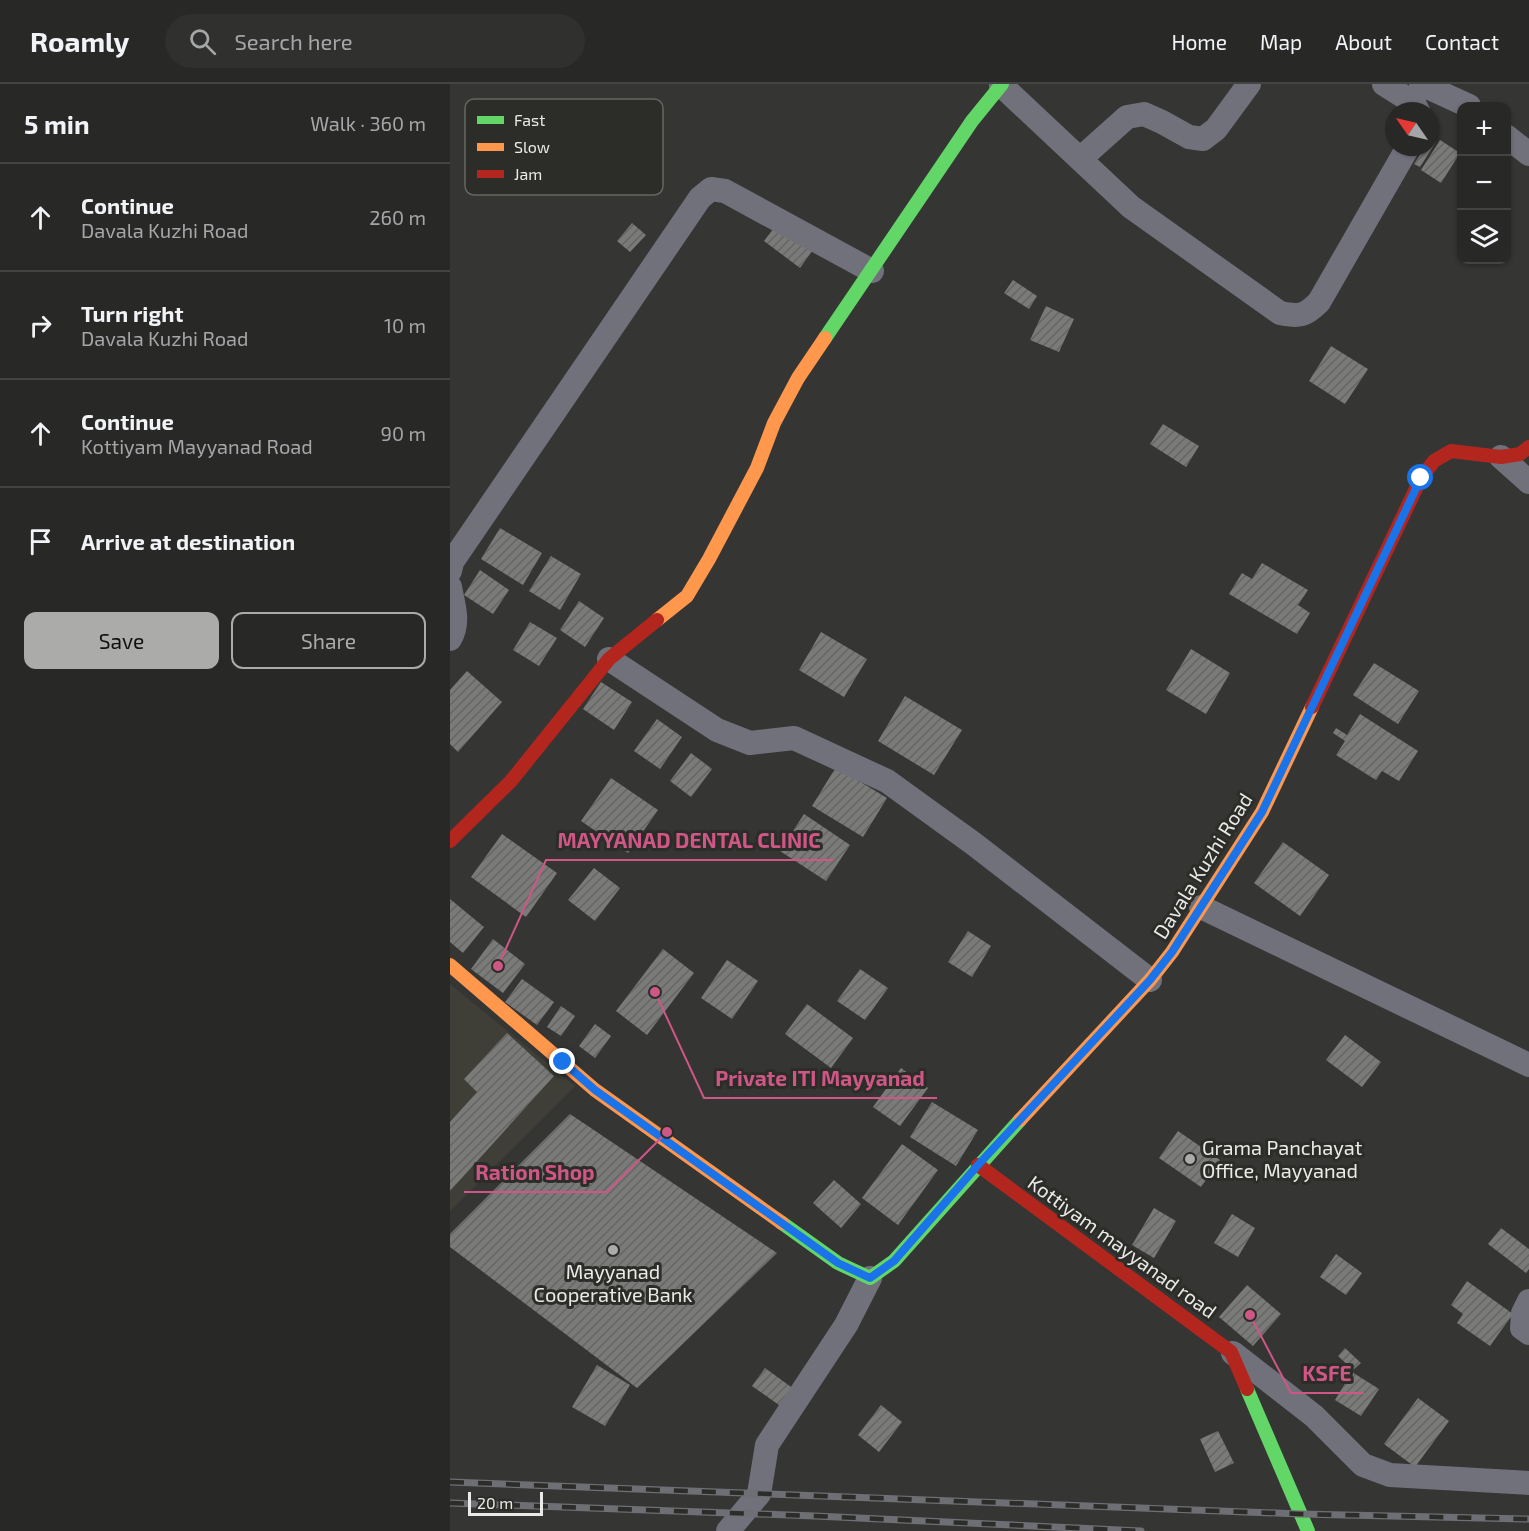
<!DOCTYPE html>
<meta charset="utf-8">
<style>
body{margin:0;font-family:"Exo 2",sans-serif;background:#30302f;color:#f1f3f6}
.controls{position:absolute;right:18px;top:18px;display:grid;overflow:hidden;border-radius:12px;box-shadow:0 2px 4px #0004}
.controls button{width:54px;height:54px;display:grid;place-items:center;padding:0;border:0;border-bottom:2px solid #444;background:#282827;color:#f1f3f6;font:30px sans-serif}
.compass{position:absolute;left:935px;top:18px;width:54px;height:54px;border-radius:50%;background:#282827;box-shadow:0 2px 4px #0004;rotate:304deg}
.scale{position:absolute;left:18px;bottom:15px;width:75px;box-sizing:border-box;padding-left:6px;border:3px solid #eaeae8;border-top:0;font-size:16px;line-height:21px;white-space:nowrap;color:#eaeae8;-webkit-text-stroke:4px #2c2c29;paint-order:stroke}
.stop{position:absolute;width:18px;height:18px;margin:-14px;border:4px solid #1a73e8;border-radius:50%;background:#fff}
.stop.end{background:#1a73e8;border-color:#fff;box-shadow:0 2px 6px #0008}
.list{margin:0;padding:0;list-style:none}
h2{display:flex;justify-content:space-between;align-items:center;height:78px;margin:0;padding:0 24px;font-size:26px}
h2 small{font-size:20px;font-weight:400;color:#a5a6a7}
.list li{display:grid;grid-template-columns:39px 1fr auto;gap:18px;align-items:center;box-sizing:border-box;height:108px;padding:0 24px;border-top:2px solid #444}
.list b{display:block;font-size:22px;white-space:nowrap}
.list p{margin:0;font-size:20px;white-space:nowrap;color:#a5a6a7}
.list em{font-size:20px;font-style:normal;color:#a5a6a7}
.actions{display:flex;gap:12px;padding:18px 24px}
.actions a{flex:1;padding:14px 0;border:2px solid #ababa9;border-radius:12px;text-align:center;font-size:21px;color:#ababa9}
.actions .main{background:#ababa9;color:#111}
.icon{flex:none;width:33px;height:33px;fill:none;stroke:currentColor;stroke-width:2;stroke-linecap:round;stroke-linejoin:round}
.map{position:relative;flex:none;width:1079px;height:1447px;overflow:hidden}
header{display:flex;align-items:center;gap:36px;box-sizing:border-box;height:84px;padding:0 30px;background:#282827;border-bottom:2px solid #444}
header strong{font-size:28px}
nav{display:flex;gap:33px;margin-inline-start:auto;font-size:21px}
.search{width:420px;height:54px;background:#30302f;display:flex;align-items:center;gap:15px;box-sizing:border-box;padding:0 21px;border-radius:33px;color:#a5a6a7;font-size:22px}
main{display:flex}
aside{flex:1;background:#282827}
.map>svg:first-child{display:block}
.built{fill:#3f3f37}
.building{fill:url(#building-hatch)}
.lines{fill:none;stroke-linecap:round;stroke-linejoin:round}
.street{stroke:#70717b;stroke-width:24}
.fast{stroke:#63d668;stroke-width:14}
.slow{stroke:#ff974d;stroke-width:14}
.jam{stroke:#b3261e;stroke-width:14}
.rail-casing{stroke:#6e6f74;stroke-width:7}
.rail{stroke:#2c2c29;stroke-width:4.5;stroke-dasharray:14;stroke-linecap:butt}
.route{stroke:#1a73e8;stroke-width:8}
.poi-dot{fill:#ababa9;stroke:#2c2c29;stroke-width:2}
.labels{text-anchor:middle;stroke-width:6;stroke-linejoin:round;paint-order:stroke}
.street-label{font-size:20px;fill:#eaeae8;stroke:#2c2c29}
.poi-label{font-size:20px;fill:#eaeae8;stroke:#2c2c29;text-anchor:start}
.key{fill:#2c2c29;stroke:#656562;stroke-width:1.5}
.key-label{font-size:16px;fill:#eaeae8}
.leader{fill:none;stroke:#ce5785;stroke-width:2}
.callout-dot{fill:#ce5785;stroke:#2c2c29;stroke-width:2}
.callout-label{font-size:21px;text-anchor:middle;font-weight:bold;fill:#ce5785;stroke:#2c2c29;stroke-width:6;stroke-linejoin:round;paint-order:stroke}
</style>
<header>
<strong>Roamly</strong>
<div class="search"><svg class="icon" aria-label="search" viewBox="0 0 24 24"><circle cx="10" cy="10" r="6"/><path d="M15 15l6 6"/></svg>Search here</div>
<nav><a>Home</a><a>Map</a><a>About</a><a>Contact</a></nav>
</header>
<main>
<aside>
<h2>5 min<small>Walk · 360 m</small></h2>
<ul class="list">
<li><svg class="icon" aria-label="ahead" viewBox="0 0 24 24"><path d="M12 20V5M6 11l6-6 6 6"/></svg><div><b>Continue</b><p>Davala Kuzhi Road</p></div><em>260 m</em></li>
<li><svg class="icon" aria-label="right" viewBox="0 0 24 24"><path d="M7 20v-9h11M14 6l5 5-5 5"/></svg><div><b>Turn right</b><p>Davala Kuzhi Road</p></div><em>10 m</em></li>
<li><svg class="icon" aria-label="ahead" viewBox="0 0 24 24"><path d="M12 20V5M6 11l6-6 6 6"/></svg><div><b>Continue</b><p>Kottiyam Mayyanad Road</p></div><em>90 m</em></li>
<li><svg class="icon" aria-label="arrive" viewBox="0 0 24 24"><path d="M6 21V4h12l-3 4 3 4H6"/></svg><div><b>Arrive at destination</b></div></li>
</ul>
<div class="actions"><a class="main">Save</a><a>Share</a></div>
</aside>
<div class="map">
<svg width="1079" height="1447" viewBox="0 0 1079 1447">
<defs>
<pattern id="building-hatch" width="6" height="6" patternUnits="userSpaceOnUse" patternTransform="scale(1.5)"><rect width="6" height="6" fill="#7a7a79"/><path d="M-1 1l2-2M0 6l6-6M5 7l2-2" fill="none" stroke="#656565"/></pattern>
</defs>
<rect width="100%" height="100%" fill="#353534"/>
<path class="built" d="M 0,900 L 125,1002 L 0,1127 Z"/>
<path class="building" d="M 981,55 L 986,58 L 970,83 L 964,80 L 975,63 L 980,63 Z
M 990,56 L 1010,69 L 991,99 L 971,86 Z
M 182,139 L 196,151 L 180,168 L 167,157 Z
M 327,140 L 363,166 L 350,184 L 314,157 Z
M 563,196 L 587,212 L 579,225 L 554,209 Z
M 596,222 L 624,235 L 609,268 L 580,256 Z
M 881,262 L 918,285 L 895,320 L 859,297 Z
M 713,340 L 749,362 L 736,383 L 700,360 Z
M 50,444 L 92,469 L 73,501 L 31,475 Z
M 101,472 L 131,490 L 110,526 L 79,507 Z
M 812,479 L 858,506 L 848,521 L 860,529 L 847,550 L 779,510 L 792,489 L 802,495 Z
M 30,486 L 59,506 L 43,530 L 14,511 Z
M 129,517 L 154,534 L 135,563 L 110,546 Z
M 80,538 L 107,554 L 89,582 L 63,566 Z
M 371,548 L 417,575 L 394,613 L 349,586 Z
M 741,565 L 780,589 L 756,630 L 716,606 Z
M 924,579 L 969,607 L 948,640 L 903,611 Z
M 17,587 L 52,618 L 8,668 L 0,660 L 0,606 Z
M 151,598 L 182,618 L 164,646 L 133,625 Z
M 455,612 L 512,646 L 484,691 L 428,657 Z
M 910,630 L 968,667 L 949,697 L 932,687 L 926,696 L 886,671 L 895,657 L 883,649 L 886,644 L 897,651 Z
M 207,635 L 232,653 L 210,685 L 184,667 Z
M 241,669 L 262,685 L 241,713 L 220,697 Z
M 386,683 L 437,714 L 413,753 L 362,722 Z
M 161,694 L 208,726 L 178,769 L 131,737 Z
M 354,730 L 400,761 L 376,797 L 330,767 Z
M 52,750 L 107,789 L 76,833 L 21,793 Z
M 833,758 L 879,791 L 850,832 L 804,799 Z
M 144,784 L 170,804 L 145,837 L 118,816 Z
M 0,815 L 34,843 L 13,869 L 0,858 Z
M 518,847 L 541,862 L 522,893 L 498,878 Z
M 43,855 L 75,880 L 53,909 L 21,885 Z
M 213,865 L 244,889 L 197,951 L 166,927 Z
M 277,876 L 308,897 L 282,935 L 251,914 Z
M 410,885 L 438,904 L 415,936 L 387,917 Z
M 72,895 L 104,918 L 87,941 L 55,918 Z
M 357,920 L 403,954 L 381,984 L 335,950 Z
M 111,922 L 125,932 L 111,952 L 97,943 Z
M 145,940 L 161,952 L 145,974 L 129,962 Z
M 57,949 L 104,992 L 0,1107 L 0,1038 L 27,1008 L 14,995 Z
M 895,951 L 931,978 L 912,1003 L 876,976 Z
M 451,984 L 478,1004 L 450,1042 L 423,1023 Z
M 482,1018 L 528,1046 L 506,1082 L 460,1053 Z
M 120,1030 L 327,1169 L 187,1304 L 0,1163 L 0,1150 Z
M 728,1047 L 770,1076 L 751,1103 L 709,1074 Z
M 452,1060 L 488,1086 L 448,1141 L 412,1114 Z
M 384,1096 L 411,1120 L 391,1144 L 363,1119 Z
M 704,1124 L 726,1137 L 704,1174 L 682,1161 Z
M 782,1130 L 805,1144 L 788,1173 L 764,1159 Z
M 1051,1144 L 1079,1165 L 1079,1185 L 1076,1189 L 1038,1160 Z
M 886,1170 L 912,1189 L 896,1211 L 870,1193 Z
M 1017,1197 L 1063,1230 L 1040,1262 L 1007,1239 L 1013,1230 L 1001,1221 Z
M 797,1201 L 831,1230 L 803,1262 L 769,1233 Z
M 895,1264 L 911,1279 L 903,1286 L 888,1272 Z
M 147,1281 L 180,1301 L 155,1342 L 122,1323 Z
M 315,1284 L 348,1308 L 336,1326 L 302,1302 Z
M 902,1288 L 929,1305 L 911,1332 L 885,1316 Z
M 968,1314 L 999,1337 L 965,1383 L 934,1360 Z
M 431,1321 L 452,1338 L 429,1368 L 408,1351 Z
M 768,1347 L 784,1379 L 765,1388 L 750,1355 Z"/>
<g class="lines">
<path class="street" d="M 934,0 L 964,19 L 968,27
M 971,0 L 1019,22
M 551,1 L 681,123 L 830,229 C 849,233 855,232 869,218 L 958,63
M 1056,52 L 1079,70
M 630,75 L 677,33 L 694,30 L 712,38 L 739,53 L 753,55 L 766,45 L 799,0
M 1051,373 L 1079,398
M 0,487 L 2,478 L 250,114 L 261,105 L 275,107 L 422,187
M 0,503 C 3,520 10,538 0,555
M 159,575 L 267,646 L 300,659 L 344,654 L 437,697 L 524,760 L 700,896
M 751,823 L 1079,981
M 1079,1217 L 1073,1229 L 1072,1244 L 1079,1249
M 783,1269 L 864,1332 L 913,1381 L 940,1391 L 1079,1399
M 278,1447 L 309,1410 L 317,1361 L 396,1241 L 420,1194"/>
<path class="fast" d="M 375,254 L 522,37 L 552,0
M 332,1139 L 388,1179 L 420,1194 L 444,1177 L 570,1036
M 797,1305 L 858,1447"/>
<path class="slow" d="M 207,536 L 237,512 L 259,475 L 307,384 L 324,339 L 348,294 L 375,254
M 0,881 L 145,1006 L 332,1139
M 570,1036 L 700,896 L 722,868 L 812,728 L 862,623"/>
<path class="jam" d="M 862,623 L 971,394 L 984,377 L 1001,367 L 1051,373 L 1070,370 L 1079,363
M 0,757 L 61,697 L 159,575 L 207,536
M 528,1081 L 781,1268 L 797,1305"/>
<g class="rail-casing">
<path id="rail" d="M 0,1398 L 850,1430 L 1079,1435
M 0,1419 L 365,1432 L 691,1447"/>
</g>
<use href="#rail" class="rail"/>
</g>
<g class="lines">
<path class="route" d="M 113,978 L 145,1006 L 388,1179 L 420,1194 L 444,1177 L 528,1081 L 700,896 L 722,868 L 812,728 L 971,394"/>
</g>
<g class="poi-dot">
<circle cx="740" cy="1075" r="6"/>
<circle cx="163" cy="1166" r="6"/>
</g>
<g class="labels">
<g class="street-label">
<text transform="translate(753 782) rotate(-58)" y="7">Davala Kuzhi Road</text>
<text transform="translate(672 1163) rotate(36)" y="7">Kottiyam mayyanad road</text>
</g>
<g class="poi-label">
<text x="752" y="1071">Grama Panchayat<tspan x="752" dy="23">Office, Mayyanad</tspan></text>
<text x="163" y="1195" text-anchor="middle">Mayyanad<tspan x="163" dy="23">Cooperative Bank</tspan></text>
</g>
</g>
<rect x="15" y="15" width="198" height="96" rx="9" class="key"/>
<rect x="27" y="32" width="27" height="8" fill="#63d668"/>
<rect x="27" y="59" width="27" height="8" fill="#ff974d"/>
<rect x="27" y="86" width="27" height="8" fill="#b3261e"/>
<g class="key-label">
<text x="64" y="42">Fast</text>
<text x="64" y="69">Slow</text>
<text x="64" y="96">Jam</text>
</g>
<path class="leader" d="M48 882L96 776H383M205 908L254 1014H487M217 1048L157 1108H14M800 1231L841 1309H914"/>
<g class="callout-dot">
<circle cx="48" cy="882" r="6"/>
<circle cx="205" cy="908" r="6"/>
<circle cx="217" cy="1048" r="6"/>
<circle cx="800" cy="1231" r="6"/>
</g>
<g class="callout-label">
<text x="239" y="764">MAYYANAD DENTAL CLINIC</text>
<text x="370" y="1002">Private ITI Mayyanad</text>
<text x="85" y="1096">Ration Shop</text>
<text x="877" y="1297">KSFE</text>
</g>
</svg>
<div class="controls">
<button>+</button>
<button>−</button>
<button><svg class="icon" aria-label="layers" viewBox="0 0 24 24"><path d="M12 4l9 5-9 5-9-5zM3 14l9 5 9-5"/></svg></button>
</div>
<svg class="compass" viewBox="-18 -18 36 36"><path d="M0-13l5 13h-10z" fill="#e53935"/><path d="M0 13l5-13h-10z" fill="#a5a6a7"/></svg>
<div class="scale">20 m</div>
<div class="stop" style="left:971px;top:394px"></div>
<div class="stop end" style="left:113px;top:978px"></div>
</div>
</main>
